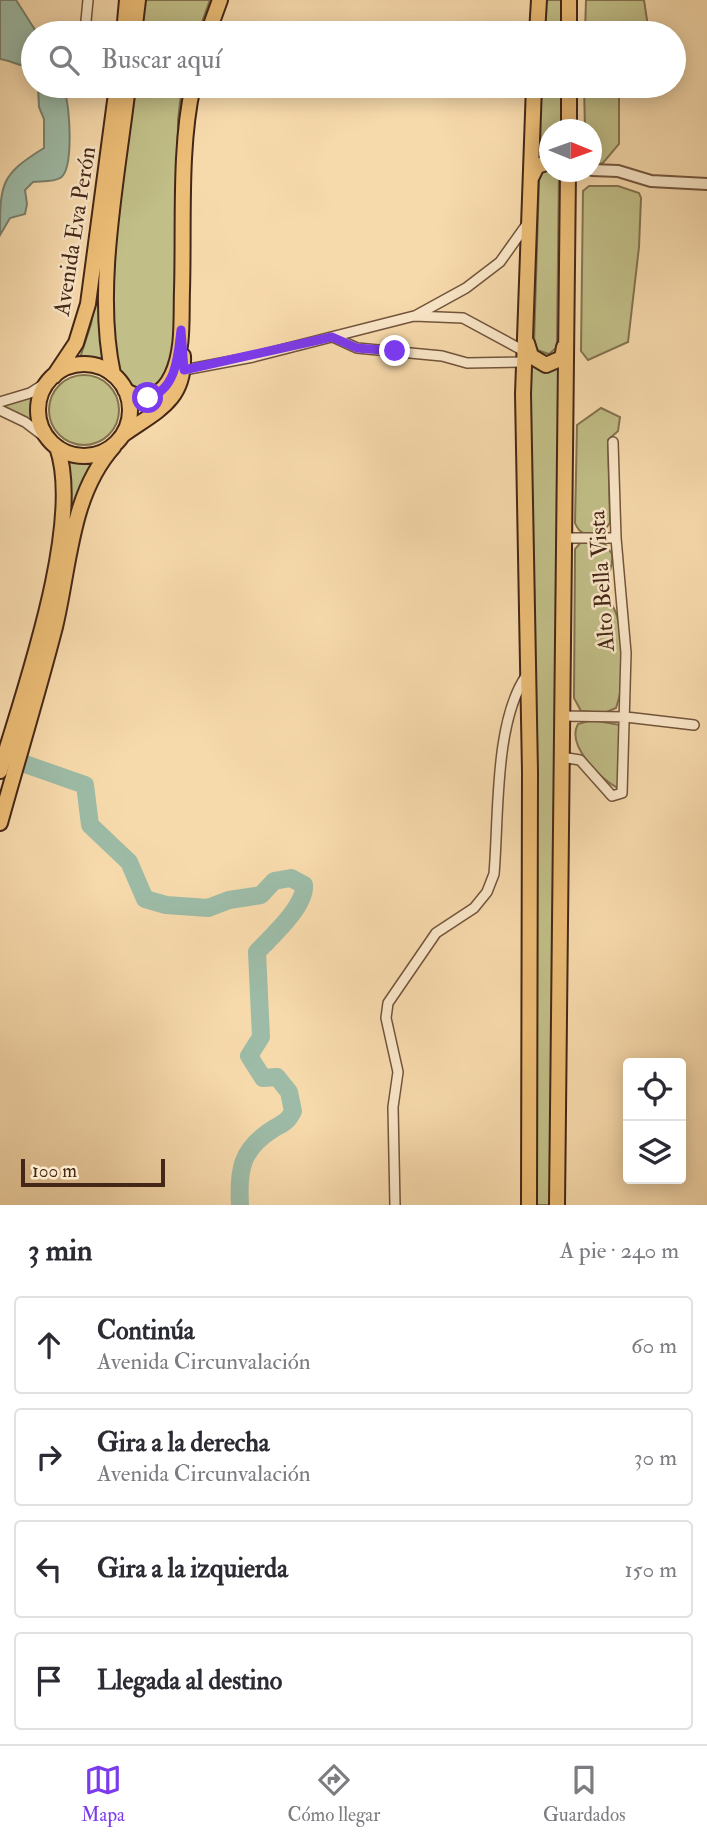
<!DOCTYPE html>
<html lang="es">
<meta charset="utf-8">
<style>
body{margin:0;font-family:"IM FELL Double Pica",serif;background:#f2f2f3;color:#2b2b33}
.controls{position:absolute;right:21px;bottom:21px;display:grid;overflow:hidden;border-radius:7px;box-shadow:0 4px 18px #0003}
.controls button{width:63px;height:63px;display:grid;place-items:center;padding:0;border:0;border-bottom:2px solid #e1e1e2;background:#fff;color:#2b2b33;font:35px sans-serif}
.compass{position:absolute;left:539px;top:119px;width:63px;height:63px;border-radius:50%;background:#fff;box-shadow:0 4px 18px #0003;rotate:91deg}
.scale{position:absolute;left:21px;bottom:18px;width:144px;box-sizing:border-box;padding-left:7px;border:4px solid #452717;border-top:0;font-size:19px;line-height:24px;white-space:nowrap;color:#452717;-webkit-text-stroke:5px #fae7c9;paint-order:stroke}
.stop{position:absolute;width:21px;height:21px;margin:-16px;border:5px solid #7c3aed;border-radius:50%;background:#fff}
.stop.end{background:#7c3aed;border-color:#fff;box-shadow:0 2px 7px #0008}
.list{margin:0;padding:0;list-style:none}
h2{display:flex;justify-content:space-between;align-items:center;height:91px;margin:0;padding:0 28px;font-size:30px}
h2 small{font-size:23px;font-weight:400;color:#7c7c81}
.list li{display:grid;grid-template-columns:46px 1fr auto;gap:21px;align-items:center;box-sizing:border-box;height:98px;margin:0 14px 14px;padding:0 14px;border:2px solid #e1e1e2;border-radius:7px}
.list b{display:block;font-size:26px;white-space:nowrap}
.list p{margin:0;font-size:23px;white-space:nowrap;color:#7c7c81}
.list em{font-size:23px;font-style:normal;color:#7c7c81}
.icon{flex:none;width:38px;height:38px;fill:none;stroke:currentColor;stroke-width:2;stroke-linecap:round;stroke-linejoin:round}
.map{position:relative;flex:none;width:707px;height:1205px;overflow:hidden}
.search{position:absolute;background:#fff;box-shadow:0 4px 18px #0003;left:21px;right:21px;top:21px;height:77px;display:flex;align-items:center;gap:18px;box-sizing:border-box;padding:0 24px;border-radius:38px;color:#7c7c81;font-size:26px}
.sheet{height:539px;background:#fff}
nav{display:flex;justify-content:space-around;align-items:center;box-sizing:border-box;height:98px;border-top:2px solid #e1e1e2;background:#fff;font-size:19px;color:#7c7c81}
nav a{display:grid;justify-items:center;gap:4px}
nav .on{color:#7c3aed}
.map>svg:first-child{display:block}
.green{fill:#c1be87;stroke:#83724f;stroke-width:2}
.water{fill:#9dbba7;stroke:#7a806d;stroke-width:2}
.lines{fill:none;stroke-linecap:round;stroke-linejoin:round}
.river{stroke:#9dbba7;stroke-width:18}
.minor-casing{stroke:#72543c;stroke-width:12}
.tertiary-casing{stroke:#72543c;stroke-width:14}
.primary-casing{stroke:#452717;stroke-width:18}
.trunk-casing{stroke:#452717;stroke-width:18}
.minor{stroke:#fae7c9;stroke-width:9}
.tertiary{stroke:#fae7c9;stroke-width:10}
.primary{stroke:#ecbd76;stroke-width:14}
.trunk{stroke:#ecbd76;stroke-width:14}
.route{stroke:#7c3aed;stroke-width:9}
.labels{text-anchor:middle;stroke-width:5;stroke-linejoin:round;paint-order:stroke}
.street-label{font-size:23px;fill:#452717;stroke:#fae7c9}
</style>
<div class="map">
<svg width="707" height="1205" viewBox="0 0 707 1205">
<rect width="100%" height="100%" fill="#f7daac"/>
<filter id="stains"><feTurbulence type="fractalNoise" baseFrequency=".00286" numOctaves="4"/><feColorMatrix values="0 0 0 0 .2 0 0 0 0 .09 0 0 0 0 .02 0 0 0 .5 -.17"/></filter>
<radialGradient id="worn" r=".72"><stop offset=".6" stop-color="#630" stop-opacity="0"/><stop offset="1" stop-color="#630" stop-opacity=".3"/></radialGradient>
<path class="green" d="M 142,0 L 210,0 L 198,33 L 139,33 Z
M 545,0 L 564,0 L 564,33 L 543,33 Z
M 586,0 L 644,0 L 649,33 L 585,33 Z
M 133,86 L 182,86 L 178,120 L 176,348 L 172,368 L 152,394 L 126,385 C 94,330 125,153 133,86 Z
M 540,86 L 564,86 L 564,129 L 550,130 L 549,156 L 536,161 Z
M 584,86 L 619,87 L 619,144 L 603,163 L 593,166 L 592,130 L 585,129 Z
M 549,165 L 550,172 L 559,172 L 557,342 L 556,348 L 549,354 L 537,350 L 534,344 L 539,181 L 541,173 Z
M 589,186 L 618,186 L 639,193 L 641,198 L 639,247 L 628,342 L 588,360 L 581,351 L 583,191 Z
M 102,258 L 101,344 L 104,364 L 78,364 L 91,324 Z
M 528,365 L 548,371 L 562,367 L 552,1205 L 534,1205 Z
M49 410a35 35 0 1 1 70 0a35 35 0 1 1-70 0Z
M 36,394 L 36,410 L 43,433 L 17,413 L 0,406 Z
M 601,408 L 620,417 L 618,431 L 608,440 L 610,523 L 601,534 C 588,535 580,536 575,523 L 577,425 Z
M 65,460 L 92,462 L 73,507 L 39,661 Z
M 581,542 L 605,544 L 612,554 C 614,567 605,579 606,591 C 607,599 615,608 617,616 C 625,644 626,680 616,708 L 604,713 L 581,711 L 574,698 L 575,549 Z
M 592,720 L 620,725 L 621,786 L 618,788 C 600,779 566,745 578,724 Z"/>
<path class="water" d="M 0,0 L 16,0 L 37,33 L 33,33 L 33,67 C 20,67 13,61 0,59 Z
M 38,86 L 61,86 L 65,93 C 70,108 74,171 60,178 C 54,182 40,181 33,182 L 25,190 L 27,204 L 25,214 L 10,218 L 0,235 C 0,184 0,175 44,148 L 44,119 L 39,107 Z"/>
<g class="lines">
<path class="river" d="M 2,756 L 85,785 L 90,825 L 129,862 L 145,899 L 166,905 L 208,908 L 229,900 L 261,895 L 274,881 L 291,878 L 304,885 C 306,906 271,937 257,952 L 261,1037 L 249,1056 L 263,1078 L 277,1077 L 289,1092 L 293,1111 C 288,1122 283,1123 273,1129 C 241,1149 238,1170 240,1205"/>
<g class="minor-casing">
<path id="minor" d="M 88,0 L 86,21 L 90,33
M 415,316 L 466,288 L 500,262 L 527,224
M 333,337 L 357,348 L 442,356 L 467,363 L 524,362
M 184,370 L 253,357 L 414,316 L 463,318 L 524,351
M 0,402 L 30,393 L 49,381
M 0,410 L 25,422 L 50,441
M 565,538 L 616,538
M 561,716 L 626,717 L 694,725
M 561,757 L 580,760 L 612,796 L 622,793 L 626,653 L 616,538 L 613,442
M 395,1205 L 393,1107 L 398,1072 L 386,1018 L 388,1003 L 436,933 L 474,908 L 487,892 L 494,874 C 499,817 494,723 526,676"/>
</g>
<g class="tertiary-casing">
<path id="tertiary" d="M 592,170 L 618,171 L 651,181 L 707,184"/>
</g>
<g class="primary-casing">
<path id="primary" d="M 124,33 L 127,0
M 134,33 L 138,0
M 208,33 L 220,0
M38 410a46 46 0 1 1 92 0a46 46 0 1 1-92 0Z
M 113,374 C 94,289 118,174 128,86
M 54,376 L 76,343 L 88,304 L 117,86
M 125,390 C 145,403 162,396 172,375 C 184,350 181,317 182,290 C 184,226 179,147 193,86
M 124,434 C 156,411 185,401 183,356
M 0,771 C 23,693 84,523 57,447
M 0,823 C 18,758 38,693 55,627 C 70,565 70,495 114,446"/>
</g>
<g class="trunk-casing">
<path id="trunk" d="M 537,33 L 539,0
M 569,33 L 569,0
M 569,130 L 569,86
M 531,178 L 537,166 L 550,162
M 527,343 L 531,356 L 546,365 L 562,358 L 564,347
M 529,1205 L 530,772 L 523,394 L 534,86
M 557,1205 L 568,172"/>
</g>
<use href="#minor" class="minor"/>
<use href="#tertiary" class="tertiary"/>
<use href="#primary" class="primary"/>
<use href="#trunk" class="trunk"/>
</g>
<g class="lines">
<path class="route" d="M 148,398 C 177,389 178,355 181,330 L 184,370 L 332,337 L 357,348 L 395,351"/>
</g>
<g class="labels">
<g class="street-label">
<text transform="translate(74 231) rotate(-81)" y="8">Avenida Eva Perón</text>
<text transform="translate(601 581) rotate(-94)" y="8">Alto Bella Vista</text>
</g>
</g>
<rect width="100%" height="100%" filter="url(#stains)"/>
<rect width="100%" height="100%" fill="url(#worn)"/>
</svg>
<div class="controls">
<button><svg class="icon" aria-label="locate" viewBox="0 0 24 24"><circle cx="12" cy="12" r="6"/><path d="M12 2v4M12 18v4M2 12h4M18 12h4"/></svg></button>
<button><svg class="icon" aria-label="layers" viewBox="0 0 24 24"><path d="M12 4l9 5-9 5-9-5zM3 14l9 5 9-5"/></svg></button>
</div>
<svg class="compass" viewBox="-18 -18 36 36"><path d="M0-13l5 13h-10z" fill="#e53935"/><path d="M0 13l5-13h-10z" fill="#7c7c81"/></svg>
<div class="scale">100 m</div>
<div class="stop" style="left:148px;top:398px"></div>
<div class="stop end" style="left:395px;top:351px"></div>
<div class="search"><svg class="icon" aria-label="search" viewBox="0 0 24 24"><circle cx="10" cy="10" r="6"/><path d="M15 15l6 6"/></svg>Buscar aquí</div>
</div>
<section class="sheet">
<h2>3 min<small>A pie · 240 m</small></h2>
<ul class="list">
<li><svg class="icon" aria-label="ahead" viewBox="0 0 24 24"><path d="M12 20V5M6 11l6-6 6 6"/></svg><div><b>Continúa</b><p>Avenida Circunvalación</p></div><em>60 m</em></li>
<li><svg class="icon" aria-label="right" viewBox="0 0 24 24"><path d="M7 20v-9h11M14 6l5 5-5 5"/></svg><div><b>Gira a la derecha</b><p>Avenida Circunvalación</p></div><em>30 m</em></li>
<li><svg class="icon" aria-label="left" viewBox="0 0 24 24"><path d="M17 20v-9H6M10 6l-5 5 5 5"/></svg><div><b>Gira a la izquierda</b></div><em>150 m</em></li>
<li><svg class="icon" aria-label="arrive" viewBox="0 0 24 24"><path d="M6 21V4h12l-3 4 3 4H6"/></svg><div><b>Llegada al destino</b></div></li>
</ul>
</section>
<nav>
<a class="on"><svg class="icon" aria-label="map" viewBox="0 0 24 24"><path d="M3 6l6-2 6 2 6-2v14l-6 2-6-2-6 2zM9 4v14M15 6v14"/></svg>Mapa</a>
<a><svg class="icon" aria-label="directions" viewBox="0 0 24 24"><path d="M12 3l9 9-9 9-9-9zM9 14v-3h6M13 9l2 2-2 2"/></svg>Cómo llegar</a>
<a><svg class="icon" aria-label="saved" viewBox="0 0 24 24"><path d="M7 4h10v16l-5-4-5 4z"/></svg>Guardados</a>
</nav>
